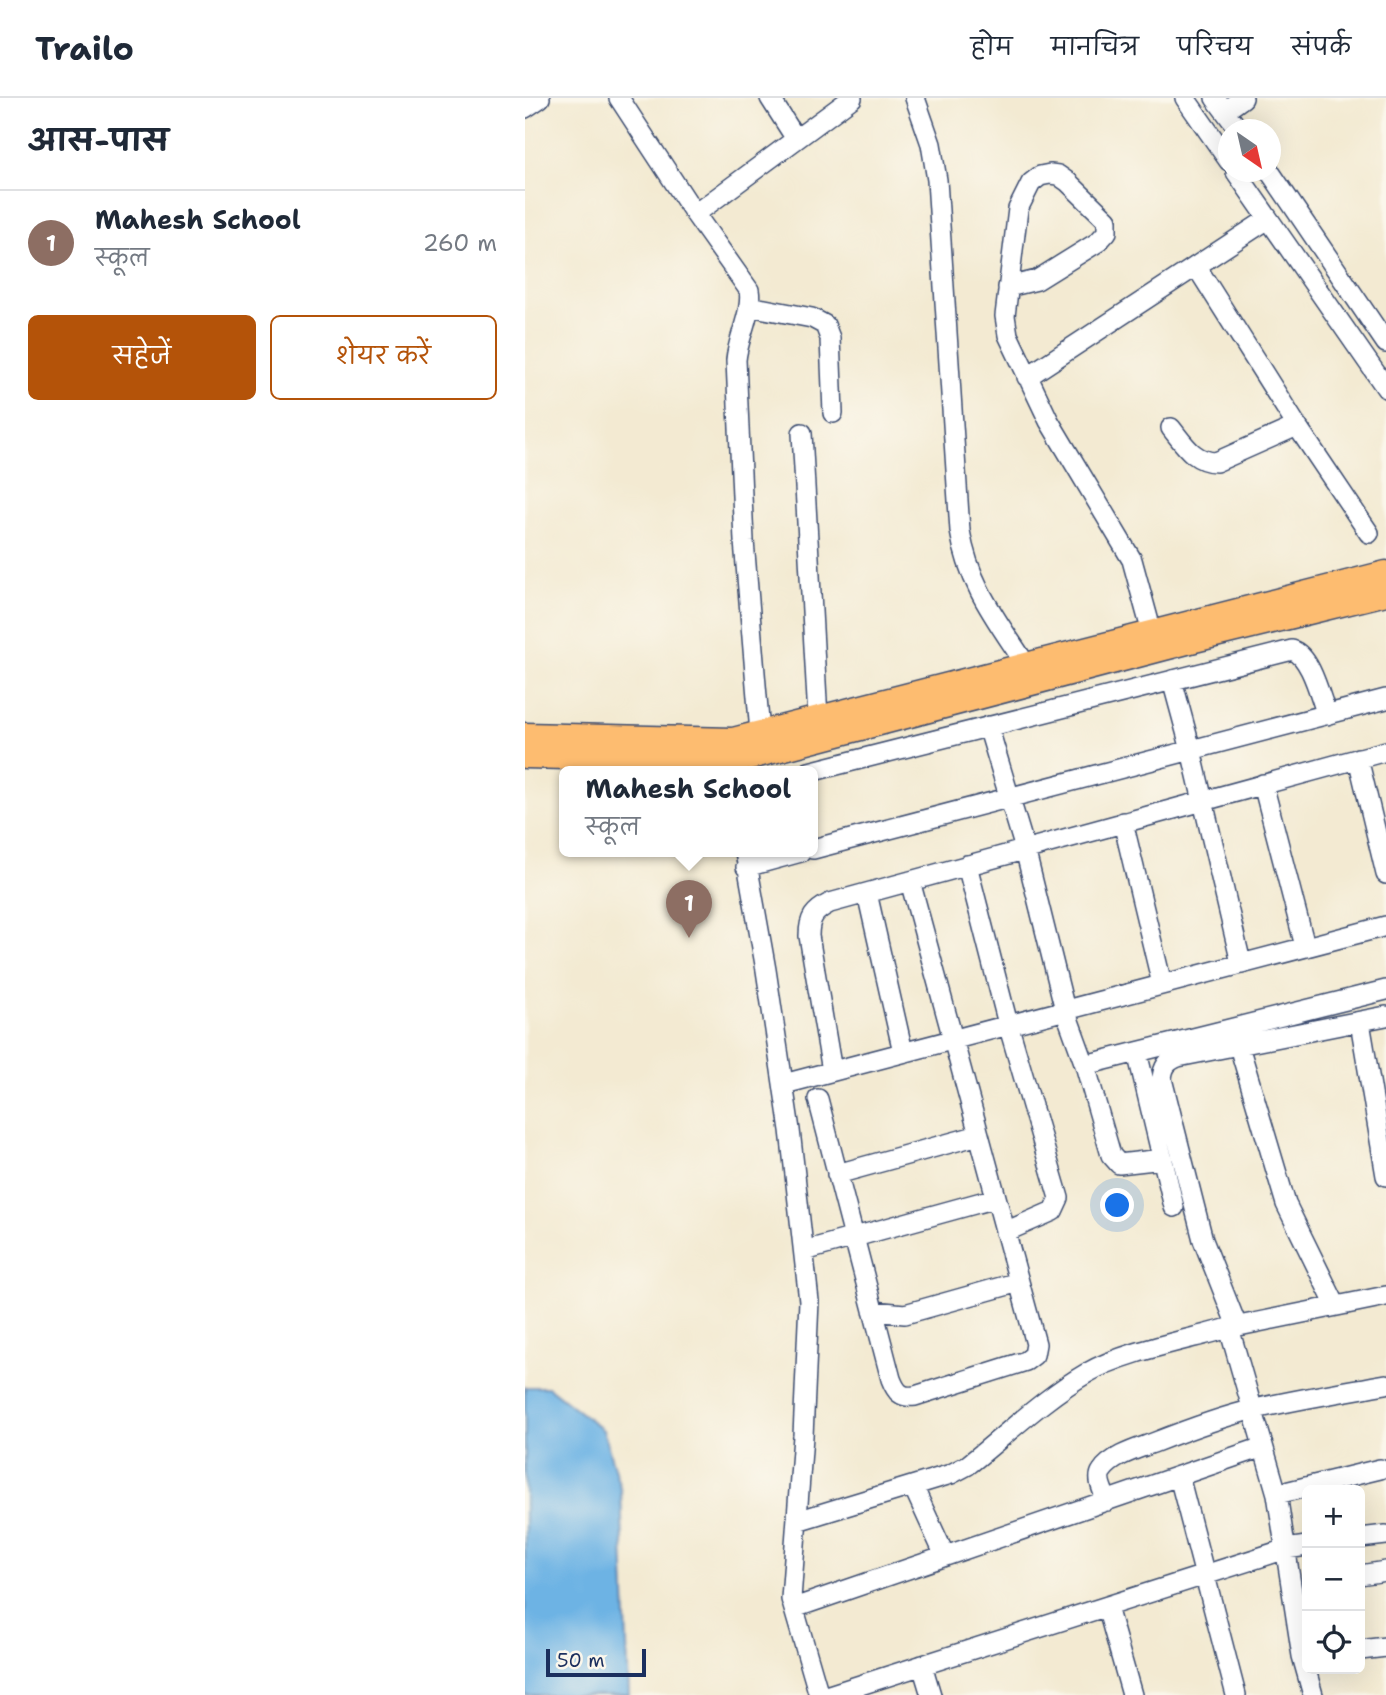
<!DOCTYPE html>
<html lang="hi">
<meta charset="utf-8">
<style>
body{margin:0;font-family:"Shantell Sans","Playpen Sans Deva",sans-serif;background:#f2f2f3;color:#1f2937}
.controls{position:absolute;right:21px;bottom:21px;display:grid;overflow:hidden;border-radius:10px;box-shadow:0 7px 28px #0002}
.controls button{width:63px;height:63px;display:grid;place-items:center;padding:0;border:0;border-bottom:2px solid #e0e1e3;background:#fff;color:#1f2937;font:35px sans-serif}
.compass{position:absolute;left:693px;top:21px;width:63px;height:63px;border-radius:50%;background:#fff;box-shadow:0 7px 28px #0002;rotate:146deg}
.scale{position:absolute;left:21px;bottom:18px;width:100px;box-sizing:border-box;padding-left:7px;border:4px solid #1b2f5e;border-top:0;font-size:19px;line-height:24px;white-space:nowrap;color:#1b2f5e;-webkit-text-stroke:5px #fbf7ec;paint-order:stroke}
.you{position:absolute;left:593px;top:1108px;width:24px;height:24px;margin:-18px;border:5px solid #fff;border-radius:50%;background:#1a73e8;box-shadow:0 0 0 10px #1a73e833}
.badge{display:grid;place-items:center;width:46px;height:46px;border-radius:50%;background:#b45309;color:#fff;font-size:23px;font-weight:700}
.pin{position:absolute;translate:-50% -58px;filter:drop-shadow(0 2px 4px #0008)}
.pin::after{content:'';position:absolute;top:37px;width:24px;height:21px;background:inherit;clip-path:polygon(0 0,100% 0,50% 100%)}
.popup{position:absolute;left:34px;top:668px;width:259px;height:91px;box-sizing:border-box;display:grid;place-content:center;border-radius:10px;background:#fff;filter:drop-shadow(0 2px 5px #0005);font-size:23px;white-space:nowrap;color:#747a83}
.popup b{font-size:26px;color:#1f2937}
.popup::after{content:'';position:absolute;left:50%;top:100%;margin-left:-14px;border:14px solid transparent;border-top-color:#fff}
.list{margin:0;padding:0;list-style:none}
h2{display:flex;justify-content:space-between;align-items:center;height:91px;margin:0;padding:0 28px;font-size:30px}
h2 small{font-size:23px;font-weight:400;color:#747a83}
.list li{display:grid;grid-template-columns:46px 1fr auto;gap:21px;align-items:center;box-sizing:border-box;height:105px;padding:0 28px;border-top:2px solid #e0e1e3}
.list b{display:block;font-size:26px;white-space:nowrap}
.list p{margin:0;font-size:23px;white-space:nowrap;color:#747a83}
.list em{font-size:23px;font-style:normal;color:#747a83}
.actions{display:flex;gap:14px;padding:21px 28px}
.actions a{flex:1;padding:16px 0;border:2px solid #b45309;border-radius:10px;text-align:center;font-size:24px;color:#b45309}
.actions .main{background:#b45309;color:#fff}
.icon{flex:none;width:38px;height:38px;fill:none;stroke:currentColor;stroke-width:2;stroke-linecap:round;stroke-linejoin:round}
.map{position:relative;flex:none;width:861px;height:1597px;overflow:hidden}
header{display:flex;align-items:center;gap:42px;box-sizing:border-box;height:98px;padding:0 35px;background:#fff;border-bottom:2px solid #e0e1e3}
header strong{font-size:33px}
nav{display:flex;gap:38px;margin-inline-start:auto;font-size:24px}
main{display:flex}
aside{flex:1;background:#fff}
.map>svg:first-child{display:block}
.water{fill:#6db3e4;stroke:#4471a1;stroke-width:2}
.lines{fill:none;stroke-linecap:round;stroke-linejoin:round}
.minor-casing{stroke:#3b4b6f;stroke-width:22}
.major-casing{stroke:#3b4b6f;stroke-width:27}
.minor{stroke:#fff;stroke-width:19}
.major{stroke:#fdbc70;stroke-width:24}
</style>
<header>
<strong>Trailo</strong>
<nav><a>होम</a><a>मानचित्र</a><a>परिचय</a><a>संपर्क</a></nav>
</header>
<main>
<aside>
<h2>आस-पास<small></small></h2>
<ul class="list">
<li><span class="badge" style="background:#8d6e63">1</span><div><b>Mahesh School</b><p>स्कूल</p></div><em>260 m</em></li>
</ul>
<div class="actions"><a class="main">सहेजें</a><a>शेयर करें</a></div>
</aside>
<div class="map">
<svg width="861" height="1597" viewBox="0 0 861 1597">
<rect width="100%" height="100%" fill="#fbf7ec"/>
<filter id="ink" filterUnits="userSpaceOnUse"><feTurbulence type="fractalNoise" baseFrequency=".0143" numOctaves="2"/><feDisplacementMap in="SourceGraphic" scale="14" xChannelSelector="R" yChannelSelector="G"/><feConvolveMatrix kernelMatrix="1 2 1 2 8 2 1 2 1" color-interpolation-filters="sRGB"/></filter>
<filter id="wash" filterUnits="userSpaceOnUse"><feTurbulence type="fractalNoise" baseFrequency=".00686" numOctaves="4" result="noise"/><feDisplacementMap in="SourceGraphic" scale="28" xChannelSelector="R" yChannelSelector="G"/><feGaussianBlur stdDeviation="1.57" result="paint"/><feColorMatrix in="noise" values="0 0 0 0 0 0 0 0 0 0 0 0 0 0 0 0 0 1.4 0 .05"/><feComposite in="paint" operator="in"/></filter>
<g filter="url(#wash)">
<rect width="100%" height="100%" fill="#f3ead2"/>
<path class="water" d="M 0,1289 L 23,1289 L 78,1332 L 96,1393 L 104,1597 L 0,1597 Z"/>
</g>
<g filter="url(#ink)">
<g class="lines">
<g class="minor-casing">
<path id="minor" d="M 94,0 L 170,116 L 224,192 C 228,213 213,239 211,262 L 219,443 L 235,635
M 245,0 L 271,41
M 390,0 L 406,46 L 412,82 L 435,433 C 444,488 472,522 501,567
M 660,0 L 704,63
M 690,0 L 714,32
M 0,10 L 15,0
M 700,13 L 718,0
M 711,74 L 861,290
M 745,74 L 861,245
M 170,116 L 327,0
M 671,168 L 772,328 L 844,435
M 483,189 L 512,182 L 573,144 L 582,134 L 582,122 L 543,84 L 533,77 L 525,76 L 515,78 L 506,85 L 493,111 L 480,218 L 483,237 L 524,323 L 607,462 L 627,535
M 224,208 L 287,220 L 300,227 L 305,240 L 308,315
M 502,279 L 743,121
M 646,330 C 659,346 669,364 691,364 L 772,328
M 277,335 L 293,620
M 647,582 L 666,652 L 716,865
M 463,628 L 500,751 L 540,912 L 560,967 L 586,1057 L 594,1066 L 638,1061
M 833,660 L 861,776
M 284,674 L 767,552 C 786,558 795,599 802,617
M 738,686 L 780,848
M 598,724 L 637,886
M 288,751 L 861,601
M 220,754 L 241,872 L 265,1032 L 284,1203 L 278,1338 L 266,1501 L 294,1597
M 442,767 L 483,926 L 534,1100 L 528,1113 L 480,1134
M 221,769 L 276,754
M 342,795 L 378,954
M 835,924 L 861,1078
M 714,948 L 761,1106 L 811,1208
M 612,954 L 649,1109
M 560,967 L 861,892
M 307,973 L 284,838 C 284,820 289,813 305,805 L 861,653
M 259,986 L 861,828
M 293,1001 L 366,1281 C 371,1294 376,1300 390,1298 L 501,1263 L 509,1257 L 511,1246 L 385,783
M 312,1076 L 454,1037
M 279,1153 L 471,1100
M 348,1213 L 380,1216 L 494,1184
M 712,1228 L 678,1142 L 637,981 C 638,969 642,963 653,959 L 861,918
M 704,1230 L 861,1198
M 654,1378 L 711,1597
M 388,1388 L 420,1458
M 752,1396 L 855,1371
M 582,1403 C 579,1395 571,1381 577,1373 C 587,1358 612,1351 628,1345 C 661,1332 695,1319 730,1311 C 773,1301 817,1294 861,1286
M 272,1423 L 426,1376 L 443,1367 C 482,1336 519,1300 562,1275 C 598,1254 662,1242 704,1230 L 752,1396 L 777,1558 L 788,1597
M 835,1440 L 861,1437
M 835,1477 L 861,1473
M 582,1509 L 607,1597
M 269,1510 L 738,1349
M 835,1552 L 861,1549
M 397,1567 L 406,1597
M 304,1597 L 761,1451 L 782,1448"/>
</g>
<g class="major-casing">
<path id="major" d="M 0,637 L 208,642 L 861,475
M 0,658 L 210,663 L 670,542 L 861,495"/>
</g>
<use href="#minor" class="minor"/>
<use href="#major" class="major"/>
</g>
</g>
</svg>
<div class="controls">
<button>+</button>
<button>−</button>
<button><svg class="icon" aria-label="locate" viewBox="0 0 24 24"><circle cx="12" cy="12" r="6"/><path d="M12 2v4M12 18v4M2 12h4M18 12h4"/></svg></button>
</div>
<svg class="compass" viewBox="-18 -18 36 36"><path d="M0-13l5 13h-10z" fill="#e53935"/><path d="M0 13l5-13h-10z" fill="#747a83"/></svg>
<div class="scale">50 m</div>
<div class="you"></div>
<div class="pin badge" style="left:164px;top:840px;background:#8d6e63">1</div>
<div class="popup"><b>Mahesh School</b>स्कूल</div>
</div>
</main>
